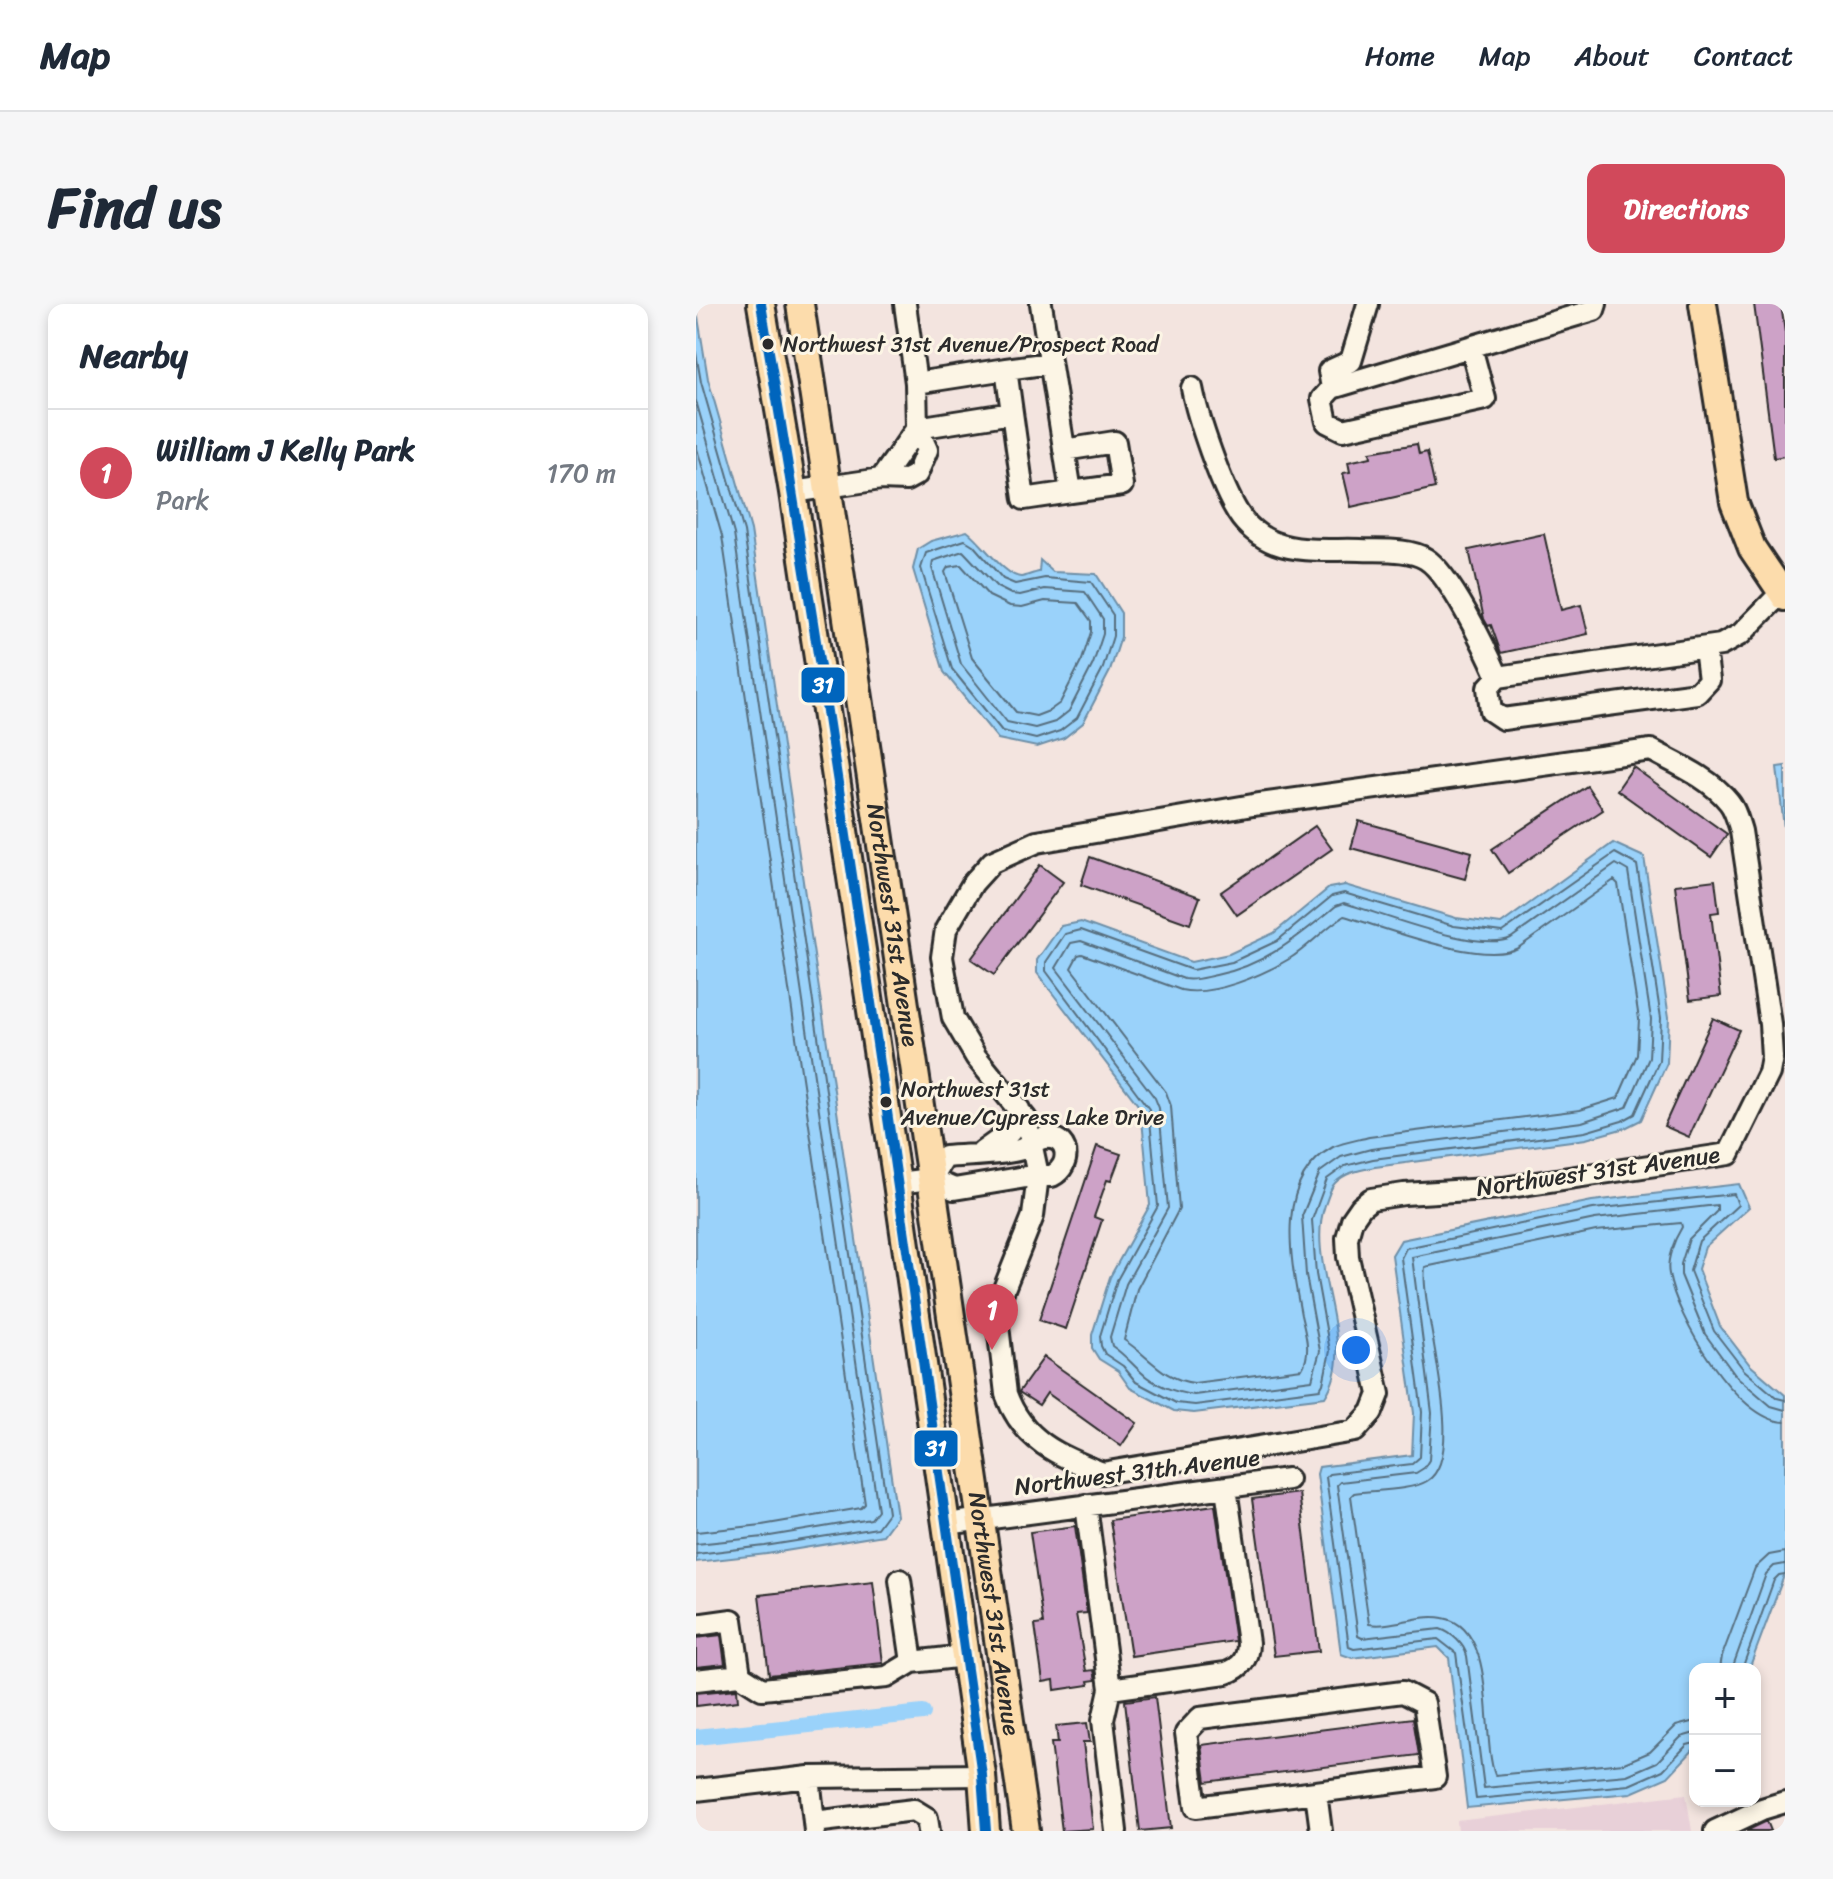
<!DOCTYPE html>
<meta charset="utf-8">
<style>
body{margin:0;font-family:Sriracha,sans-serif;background:#f6f6f7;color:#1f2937}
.controls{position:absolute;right:24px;bottom:24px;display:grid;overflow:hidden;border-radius:16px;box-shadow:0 4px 12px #0003}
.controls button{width:72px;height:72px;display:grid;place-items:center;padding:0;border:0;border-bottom:2px solid #e0e1e3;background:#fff;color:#1f2937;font:40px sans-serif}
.you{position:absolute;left:660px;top:1046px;width:28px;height:28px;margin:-20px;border:6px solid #fff;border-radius:50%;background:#1a73e8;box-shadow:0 0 0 12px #1a73e833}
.badge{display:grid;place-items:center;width:52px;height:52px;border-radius:50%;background:#d1495b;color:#fff;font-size:26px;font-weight:700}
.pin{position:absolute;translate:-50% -66px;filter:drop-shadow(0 2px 4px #0008)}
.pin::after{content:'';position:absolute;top:42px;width:28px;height:24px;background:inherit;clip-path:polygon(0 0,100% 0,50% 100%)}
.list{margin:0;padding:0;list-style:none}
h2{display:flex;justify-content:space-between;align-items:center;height:104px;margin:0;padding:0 32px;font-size:34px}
h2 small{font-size:26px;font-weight:400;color:#747a83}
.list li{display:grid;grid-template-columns:52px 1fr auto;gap:24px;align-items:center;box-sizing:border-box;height:128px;padding:0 32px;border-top:2px solid #e0e1e3}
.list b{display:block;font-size:30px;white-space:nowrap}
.list p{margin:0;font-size:26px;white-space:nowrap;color:#747a83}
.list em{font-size:26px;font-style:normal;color:#747a83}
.map{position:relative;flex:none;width:1089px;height:1527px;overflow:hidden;border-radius:16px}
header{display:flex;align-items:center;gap:48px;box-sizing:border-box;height:112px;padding:0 40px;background:#fff;border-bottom:2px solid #e0e1e3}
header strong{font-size:38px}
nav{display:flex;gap:44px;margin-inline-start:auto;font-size:28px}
.intro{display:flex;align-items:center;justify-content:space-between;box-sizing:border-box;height:192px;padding:0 48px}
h1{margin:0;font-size:56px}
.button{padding:20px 36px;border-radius:16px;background:#d1495b;color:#fff;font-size:28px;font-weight:700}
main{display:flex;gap:48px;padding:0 48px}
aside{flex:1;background:#fff;border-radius:16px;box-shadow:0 4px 12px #0003}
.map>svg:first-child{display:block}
.built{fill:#e8d0d8}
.water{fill:#9ad2fa;stroke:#6e8fa7;stroke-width:2}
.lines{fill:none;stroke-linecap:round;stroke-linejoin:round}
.shore{stroke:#576e7e;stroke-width:2}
.canal{stroke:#9ad2fa;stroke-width:16}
.building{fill:#cda2c7;stroke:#2b2b2b;stroke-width:2}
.minor-casing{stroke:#2b2b2b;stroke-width:26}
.major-casing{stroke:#2b2b2b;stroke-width:32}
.minor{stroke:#fcf5e5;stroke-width:20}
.major{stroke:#fcdcac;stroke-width:26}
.bus-1-casing{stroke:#fcf5e5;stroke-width:16}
.bus-1{stroke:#0065bd;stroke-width:10}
.bus-dot{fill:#2b2b2b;stroke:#fcf5e5;stroke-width:3}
.labels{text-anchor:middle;stroke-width:6;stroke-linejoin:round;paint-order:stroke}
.bus-label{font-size:22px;fill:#2b2b2b;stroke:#fcf5e5;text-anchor:start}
.street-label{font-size:24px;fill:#2b2b2b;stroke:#fcf5e5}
.line-badge{stroke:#fcf5e5;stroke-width:3}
.badge-label{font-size:22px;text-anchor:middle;font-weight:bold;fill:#fff}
</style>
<header>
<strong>Map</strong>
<nav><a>Home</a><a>Map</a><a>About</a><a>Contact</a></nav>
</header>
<div class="intro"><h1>Find us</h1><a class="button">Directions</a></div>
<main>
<aside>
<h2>Nearby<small></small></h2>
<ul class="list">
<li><span class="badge">1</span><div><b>William J Kelly Park</b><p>Park</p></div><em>170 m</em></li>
</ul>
</aside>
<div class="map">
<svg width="1089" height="1527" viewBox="0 0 1089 1527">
<rect width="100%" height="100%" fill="#f3e4df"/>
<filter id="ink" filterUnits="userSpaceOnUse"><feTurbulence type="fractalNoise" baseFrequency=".0125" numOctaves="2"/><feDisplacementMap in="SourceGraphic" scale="16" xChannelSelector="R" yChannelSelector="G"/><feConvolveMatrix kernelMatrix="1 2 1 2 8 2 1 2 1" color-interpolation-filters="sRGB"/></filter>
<g filter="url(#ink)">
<path class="built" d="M 990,1490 L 996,1527 L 762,1527 L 761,1517 Z"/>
<path class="water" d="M 0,1 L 12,75 L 55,226 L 201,1212 L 187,1231 L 71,1250 L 0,1258 Z
M 271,227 C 285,237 309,273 325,273 C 330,272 338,269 343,268 L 344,256 L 357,268 L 400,270 L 425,309 L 425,333 L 414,367 L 387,419 L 368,434 L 341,443 L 302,435 L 248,368 L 217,265 L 222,245 L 235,237 Z
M 1089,462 L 1089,533 L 1081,463 Z
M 917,539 L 948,553 L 973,713 L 971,759 L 945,816 L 929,824 L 890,835 L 679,863 C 664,866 650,868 639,879 C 634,884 632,894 629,901 C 608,961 665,1039 629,1093 L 498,1109 L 478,1107 L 434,1084 L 422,1067 L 403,1055 L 396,1044 L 396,1031 L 414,973 L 454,901 L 445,805 L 341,669 L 341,656 L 365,622 L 385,618 L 495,658 L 533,650 L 578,629 L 633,584 L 649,581 L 760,614 L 805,620 Z
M 1043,880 L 1053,903 L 1009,943 L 1002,965 L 1024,1022 L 1054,1061 L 1089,1091 L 1089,1269 L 1053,1365 L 999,1365 L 999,1444 L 972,1473 L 935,1489 L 771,1504 L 753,1354 L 742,1343 L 656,1354 L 645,1350 L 621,1170 L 623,1163 L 716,1151 L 718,1109 L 696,951 L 705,936 L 896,897 Z"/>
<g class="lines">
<path class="shore" d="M 0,49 L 5,78 L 48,228 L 192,1209 L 181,1224 L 69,1242 L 0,1250
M 0,97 L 38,230 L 182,1206 L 175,1215 L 68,1233 L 0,1240
M 0,141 L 26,232 L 169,1200 L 165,1204 L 66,1221 L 0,1228
M 269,236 L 277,241 L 307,275 L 319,280 L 349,274 L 395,278 L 417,311 L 417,332 L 407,364 L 381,414 L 364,427 L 340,435 L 306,427 L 256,365 L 225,264 L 230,249 Z
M 267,247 L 301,283 L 315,290 L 324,291 L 349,285 L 389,288 L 407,315 L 407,330 L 397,360 L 373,407 L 359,418 L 339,424 L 311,418 L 265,360 L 236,264 L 237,257 Z
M 265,261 L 293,292 L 314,302 L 326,303 L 349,297 L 382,299 L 395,317 L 395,328 L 386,356 L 364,399 L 353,407 L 340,412 L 320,408 L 276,354 L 249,268 L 252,263 Z
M 919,549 L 941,561 L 965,714 L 963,757 L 939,810 L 926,817 L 889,828 L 677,855 L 649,862 L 631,875 L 616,916 L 620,970 L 634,1047 L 627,1080 L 624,1085 L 499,1101 L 480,1099 L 440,1078 L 427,1062 L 409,1050 L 405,1042 L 404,1032 L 421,976 L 462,902 L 453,805 L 350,667 L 350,658 L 369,630 L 385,626 L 496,666 L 536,658 L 581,637 L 636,592 L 648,589 L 758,622 L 806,628 Z
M 920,560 L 932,567 L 955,715 L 953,754 L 931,803 L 886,818 L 675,845 L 645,853 L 624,868 L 606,912 L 610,971 L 624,1047 L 616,1076 L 498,1091 C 481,1089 458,1081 445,1068 C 435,1059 429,1051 416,1042 L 414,1033 L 430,980 L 472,904 L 463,804 L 459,794 L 360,664 L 375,639 L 385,637 L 488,675 C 499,677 509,673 520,671 C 568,662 603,632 640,602 L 648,599 C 684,609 783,649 815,634 Z
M 918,576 L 922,580 L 943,715 L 941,751 L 922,794 L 884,806 L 673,833 C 662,836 648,838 637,843 C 577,876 595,957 605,1011 C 609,1029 616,1048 606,1065 L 498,1079 C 466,1075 453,1052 428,1036 L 441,985 L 483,905 L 475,802 L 470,788 L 375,664 L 382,651 L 386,650 L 485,686 C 516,693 567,671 593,655 C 613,643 628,624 648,612 C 687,623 787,663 822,644 Z
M 1024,1365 L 1026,1352 L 1059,1264 L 1073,1251 L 1089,1248
M 1036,1365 L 1070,1270 L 1078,1262 L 1089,1260
M 1046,1365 L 1078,1276 L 1083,1271 L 1089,1270
M 999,1417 L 980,1422 L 954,1448 L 928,1459 L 799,1471 C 784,1431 803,1324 747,1314 C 723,1309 697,1324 673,1320 L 655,1192 L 658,1189 C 677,1186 715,1187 731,1177 C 774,1151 723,1006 729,963 L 900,927 L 985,919 L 986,923 C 978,936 970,956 973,970 C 980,1013 1041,1117 1089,1118
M 999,1429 L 985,1433 L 961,1458 L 931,1471 L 788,1484 L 771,1352 C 768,1340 756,1329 744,1325 L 666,1334 L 662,1332 L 641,1181 L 644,1178 L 720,1169 L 728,1164 L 733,1156 L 736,1109 L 716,953 L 899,915 L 1021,901 L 1021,907 L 993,935 L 985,960 L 985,971 L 1009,1030 L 1039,1071 L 1075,1102 L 1089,1106
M 999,1439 L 991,1441 L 967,1466 L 933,1481 L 780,1495 L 760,1349 L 742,1335 L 658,1345 L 653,1343 L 630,1173 L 633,1170 L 716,1160 L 724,1153 L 726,1108 L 705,954 L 710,944 L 897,905 L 1038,890 L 1042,901 L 1003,937 L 994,967 L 1018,1027 L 1048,1066 L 1081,1094 L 1089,1096"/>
<path class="canal" d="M 0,1433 L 227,1409"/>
</g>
<path class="building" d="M 1058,0 L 1085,0 L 1089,29 L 1089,152 L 1078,154 Z
M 721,140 L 723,150 L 731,148 L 739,184 L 655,203 L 647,169 L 654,168 L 652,158 L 675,153 L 674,148 Z
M 848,230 L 865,306 L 885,301 L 892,330 L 805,349 L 795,321 L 792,322 L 788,315 L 773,246 Z
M 937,463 L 1031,530 L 1015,553 L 921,486 Z
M 891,482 L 907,506 L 812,569 L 796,545 Z
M 663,517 L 776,548 L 769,575 L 655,544 Z
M 619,522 L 636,545 L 541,611 L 525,588 Z
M 394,553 L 504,593 L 494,620 L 385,581 Z
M 344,561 L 367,578 L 298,671 L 275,655 Z
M 1019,576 L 1023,608 L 1015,609 L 1025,692 L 994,696 L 979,581 Z
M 1017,714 L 1043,726 L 993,833 L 968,822 Z
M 401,842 L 425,850 L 415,877 L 411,876 L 398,913 L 406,916 L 370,1025 L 343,1016 Z
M 348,1053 L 441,1119 L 425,1142 L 351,1089 L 343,1101 L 323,1088 Z
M 603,1189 L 623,1347 L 578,1352 L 556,1195 Z
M 519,1201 L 539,1337 L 435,1352 L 414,1216 Z
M 379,1222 L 391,1309 L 380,1310 L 390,1367 L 398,1366 L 400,1376 L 392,1377 L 393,1381 L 359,1386 L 358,1376 L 347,1378 L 339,1321 L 347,1320 L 334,1228 Z
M 177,1278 L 187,1359 L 73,1371 L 63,1291 Z
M 25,1331 L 29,1360 L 0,1363 L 0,1334 Z
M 41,1385 L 42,1397 L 0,1402 L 0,1389 Z
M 459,1393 L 475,1524 L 444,1527 L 429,1397 Z
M 717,1414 L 723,1451 L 510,1478 L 505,1441 Z
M 391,1419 L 394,1438 L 387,1438 L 397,1525 L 366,1527 L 355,1439 L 362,1439 L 360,1422 Z
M 1071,1517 L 1075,1527 L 1050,1527 Z"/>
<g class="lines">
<g class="minor-casing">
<path id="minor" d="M 672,0 L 655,57 L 633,67 L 636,84 L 898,6 L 900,0
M 310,65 L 354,59
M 220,79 L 310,65 L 328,195 L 375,188 L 345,0
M 496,84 C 502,115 525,182 542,209 C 550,222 565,234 579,239 C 605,249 637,245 664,246 C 684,247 712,244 730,255 C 754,270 790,345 802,373
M 636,84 L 626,95 L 631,118 L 647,126 L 789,95 L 775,43
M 368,146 L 419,138 L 426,181 L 375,188
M 185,175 L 210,176 L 221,170 L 231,146 L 221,124 L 316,109
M 97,188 L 185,175 L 221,124 L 220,79 L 209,0
M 1009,344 L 1013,376 L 1001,389 L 807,415 L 795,407 L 792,384 L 802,373 L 1025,341 L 1045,330 L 1085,289
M 955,446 C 981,460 1014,474 1033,498 C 1039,505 1042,517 1045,527 L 1074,720 L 1076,753 L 1073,769 L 1033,850 L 807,884 L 708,890 L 675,895 L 665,903 L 656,916 L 651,934 L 652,953 L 683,1090 L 676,1108 L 659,1127 L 406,1169 C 362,1151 327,1137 310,1090 L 300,1005 L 337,912 L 342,871 L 330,815 L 280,753 L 257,714 L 246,653 L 250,625 L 277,579 L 296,558 L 341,538 L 557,501 Z
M 286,848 L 314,828 L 323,805
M 201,879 L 235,875 L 258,885 L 342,871 L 356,872 C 377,861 373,831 348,834 C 340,835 334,842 326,845 C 309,851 269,851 249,853 L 235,875
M 390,1201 L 414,1385 L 407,1416 L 420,1527
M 250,1220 L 592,1175
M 204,1276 L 216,1358
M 0,1321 L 36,1316 L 44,1371
M 0,1376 L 44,1371 L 66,1385 L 191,1373 L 216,1358 L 269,1352
M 414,1385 L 530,1369 C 545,1364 552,1355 552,1339 L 530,1184
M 707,1388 L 728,1399 L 739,1473 L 500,1503 L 490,1429 L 504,1414 Z
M 113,1473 L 119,1527
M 0,1486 L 113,1473 L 286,1471
M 620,1489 L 625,1527
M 118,1518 L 218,1506 L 231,1514 L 233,1527
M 1019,1527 L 1066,1505 L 1089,1498"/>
</g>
<g class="major-casing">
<g id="major">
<path d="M 65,0 L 97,188 L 201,879 L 286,1471 L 290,1527"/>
<path id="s1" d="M 104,0 L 235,875 L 330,1527"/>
<path d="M 1007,0 L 1038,198 L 1056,244 L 1089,293"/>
</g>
</g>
<use href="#minor" class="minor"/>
<use href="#major" class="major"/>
<g class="bus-1-casing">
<path id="bus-1" d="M 65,0 C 148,489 216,980 286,1471 L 290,1527"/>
</g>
<use href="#bus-1" class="bus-1"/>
</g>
</g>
<g class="bus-dot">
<circle cx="72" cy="40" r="7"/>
<circle cx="190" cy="798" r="7"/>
</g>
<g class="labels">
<g class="bus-label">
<text x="87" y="48">Northwest 31st Avenue/Prospect Road</text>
<text x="205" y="793">Northwest 31st<tspan x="205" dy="28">Avenue/Cypress Lake Drive</tspan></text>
</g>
<g class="street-label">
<text dy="8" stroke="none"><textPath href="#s1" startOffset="628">Northwest 31st Avenue</textPath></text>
<text transform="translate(902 867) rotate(-8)" y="8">Northwest 31st Avenue</text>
<text transform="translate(441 1168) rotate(-7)" y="8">Northwest 31th Avenue</text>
<text dy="8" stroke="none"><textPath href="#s1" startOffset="1324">Northwest 31st Avenue</textPath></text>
</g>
</g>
<g class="line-badge">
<rect x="104" y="362" width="46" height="38" rx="8" fill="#0065bd"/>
<rect x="217" y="1125" width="46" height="39" rx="8" fill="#0065bd"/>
</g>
<g class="badge-label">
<text x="127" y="389">31</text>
<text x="240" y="1152">31</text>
</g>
</svg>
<div class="controls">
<button>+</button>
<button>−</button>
</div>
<div class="you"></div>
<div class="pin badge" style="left:296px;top:1046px">1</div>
</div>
</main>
